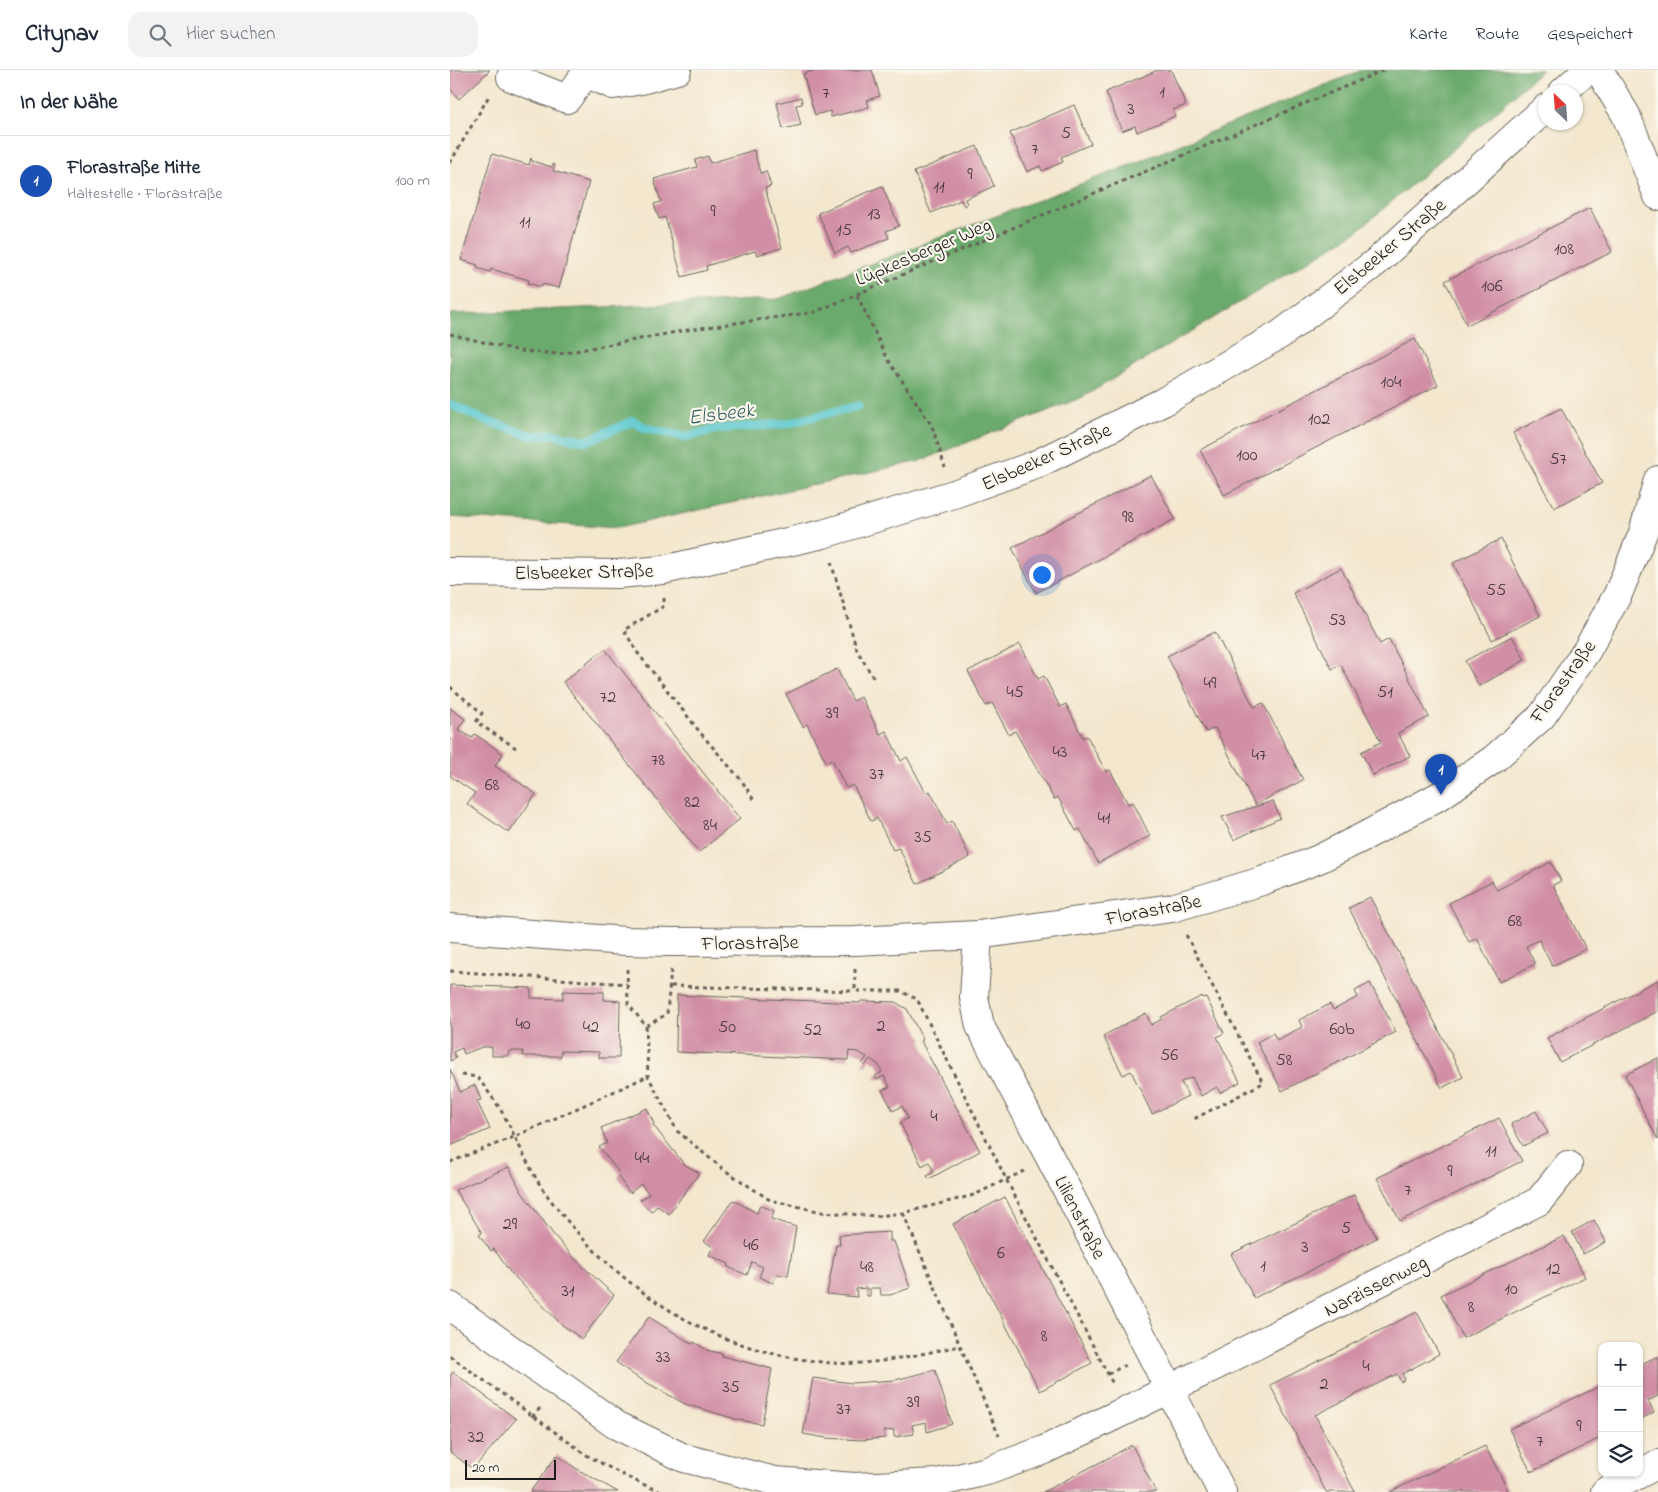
<!DOCTYPE html>
<html lang="de">
<meta charset="utf-8">
<style>
body{margin:0;font-family:"Indie Flower",sans-serif;background:#f2f2f3;color:#1f2937}
.controls{position:absolute;right:15px;bottom:15px;display:grid;overflow:hidden;border-radius:10px;box-shadow:0 1px 4px #0004}
.controls button{width:45px;height:45px;display:grid;place-items:center;padding:0;border:0;border-bottom:1px solid #e0e1e3;background:#fff;color:#1f2937;font:25px sans-serif}
.compass{position:absolute;left:1088px;top:15px;width:45px;height:45px;border-radius:50%;background:#fff;box-shadow:0 1px 4px #0004;rotate:335deg}
.scale{position:absolute;left:15px;bottom:12px;width:91px;box-sizing:border-box;padding-left:5px;border:2px solid #1c1c1c;border-top:0;font-size:14px;line-height:18px;white-space:nowrap;color:#1c1c1c;-webkit-text-stroke:4px #fbf7ec;paint-order:stroke}
.you{position:absolute;left:591px;top:504px;width:18px;height:18px;margin:-12px;border:4px solid #fff;border-radius:50%;background:#1a73e8;box-shadow:0 0 0 8px #1a73e833}
.badge{display:grid;place-items:center;width:32px;height:32px;border-radius:50%;background:#b5179e;color:#fff;font-size:16px;font-weight:700}
.pin{position:absolute;translate:-50% -41px;filter:drop-shadow(0 1px 2px #0008)}
.pin::after{content:'';position:absolute;top:26px;width:18px;height:15px;background:inherit;clip-path:polygon(0 0,100% 0,50% 100%)}
.list{margin:0;padding:0;list-style:none}
h2{display:flex;justify-content:space-between;align-items:center;height:65px;margin:0;padding:0 20px;font-size:21px}
h2 small{font-size:16px;font-weight:400;color:#747a83}
.list li{display:grid;grid-template-columns:32px 1fr auto;gap:15px;align-items:center;box-sizing:border-box;height:90px;padding:0 20px;border-top:1px solid #e0e1e3}
.list b{display:block;font-size:19px;white-space:nowrap}
.list p{margin:0;font-size:16px;white-space:nowrap;color:#747a83}
.list em{font-size:16px;font-style:normal;color:#747a83}
.icon{flex:none;width:28px;height:28px;fill:none;stroke:currentColor;stroke-width:2;stroke-linecap:round;stroke-linejoin:round}
.map{position:relative;flex:none;width:1208px;height:1422px;overflow:hidden}
header{display:flex;align-items:center;gap:30px;box-sizing:border-box;height:70px;padding:0 25px;background:#fff;border-bottom:1px solid #e0e1e3}
header strong{font-size:24px}
nav{display:flex;gap:28px;margin-inline-start:auto;font-size:18px}
.search{width:350px;height:45px;background:#f2f2f3;display:flex;align-items:center;gap:12px;box-sizing:border-box;padding:0 18px;border-radius:15px;color:#747a83;font-size:19px}
main{display:flex}
aside{flex:1;background:#fff}
.map>svg:first-child{display:block}
.forest{fill:#6baa6c;stroke:#446344}
.lines{fill:none;stroke-linecap:round;stroke-linejoin:round}
.stream{stroke:#5ac7ce;stroke-width:9}
.building{fill:#d18fa6}
.minor-casing{stroke:#67635a;stroke-width:30}
.path{stroke:#67635a;stroke-width:3;stroke-dasharray:4 4;stroke-linecap:butt}
.minor{stroke:#fff;stroke-width:28}
.labels{text-anchor:middle;stroke-width:4.5;stroke-linejoin:round;paint-order:stroke}
.number-label{font-size:18px;fill:#49393e}
.street-label{font-size:20px;fill:#1c1c1c;stroke:#fbf7ec}
.water-label{font-size:21px;font-style:italic;fill:#356063;stroke:#fbf7ec}
</style>
<header>
<strong>Citynav</strong>
<div class="search"><svg class="icon" aria-label="search" viewBox="0 0 24 24"><circle cx="10" cy="10" r="6"/><path d="M15 15l6 6"/></svg>Hier suchen</div>
<nav><a>Karte</a><a>Route</a><a>Gespeichert</a></nav>
</header>
<main>
<aside>
<h2>In der Nähe<small></small></h2>
<ul class="list">
<li><span class="badge" style="background:#1a4fb4">1</span><div><b>Florastraße Mitte</b><p>Haltestelle · Florastraße</p></div><em>100 m</em></li>
</ul>
</aside>
<div class="map">
<svg width="1208" height="1422" viewBox="0 0 1208 1422">
<rect width="100%" height="100%" fill="#fbf7ec"/>
<filter id="ink" filterUnits="userSpaceOnUse"><feTurbulence type="fractalNoise" baseFrequency=".02" numOctaves="2"/><feDisplacementMap in="SourceGraphic" scale="10" xChannelSelector="R" yChannelSelector="G"/><feConvolveMatrix kernelMatrix="1 2 1 2 8 2 1 2 1" color-interpolation-filters="sRGB"/></filter>
<filter id="wash" filterUnits="userSpaceOnUse"><feTurbulence type="fractalNoise" baseFrequency=".0096" numOctaves="4" result="noise"/><feDisplacementMap in="SourceGraphic" scale="20" xChannelSelector="R" yChannelSelector="G"/><feGaussianBlur stdDeviation="1.12" result="paint"/><feColorMatrix in="noise" values="0 0 0 0 0 0 0 0 0 0 0 0 0 0 0 0 0 1.4 0 .05"/><feComposite in="paint" operator="in"/></filter>
<g filter="url(#wash)">
<rect width="100%" height="100%" fill="#f3e7ce"/>
<path class="forest" d="M 912,0 L 1092,0 L 1034,53 L 906,162 L 633,327 L 470,391 L 168,458 L 0,447 L 0,244 L 328,229 L 675,97 Z"/>
<g class="lines">
<path class="stream" d="M 0,334 L 34,350 L 83,366 L 101,364 L 137,371 L 183,351 L 195,358 L 235,367 L 267,359 L 334,354 L 408,336"/>
</g>
<g id="blocks">
<path class="building" d="M 0,0 L 40,0 L 9,29 L 0,19 Z
M 366,0 L 422,0 L 430,26 L 417,30 L 419,37 L 381,47 L 380,41 L 365,45 L 353,4 Z
M 708,0 L 721,0 L 736,35 L 723,40 L 725,46 L 707,54 L 687,62 L 685,56 L 672,61 L 656,22 Z
M 351,27 L 352,34 L 346,35 L 351,55 L 333,59 L 327,33 Z
M 624,35 L 641,74 L 611,87 L 613,92 L 592,101 L 590,96 L 577,102 L 560,63 Z
M 527,76 L 544,116 L 515,129 L 517,134 L 514,136 L 511,130 L 481,143 L 464,102 Z
M 304,80 L 310,103 L 316,101 L 321,116 L 315,118 L 332,178 L 307,185 L 305,181 L 256,196 L 257,200 L 232,207 L 215,147 L 209,149 L 204,134 L 211,132 L 204,109 L 247,97 L 245,90 L 258,86 L 260,93 Z
M 42,84 L 79,95 L 81,88 L 82,91 L 102,97 L 103,94 L 105,95 L 103,101 L 139,112 L 109,218 L 92,214 L 91,217 L 78,213 L 79,210 L 41,199 L 40,202 L 27,198 L 28,195 L 11,190 Z
M 432,116 L 449,156 L 436,161 L 439,168 L 401,183 L 398,177 L 385,183 L 368,143 Z
M 1140,138 L 1162,182 L 1017,255 L 995,211 Z
M 965,269 L 988,315 L 774,425 L 750,380 Z
M 1111,338 L 1152,413 L 1104,438 L 1063,363 Z
M 701,405 L 725,449 L 586,523 L 562,478 Z
M 1051,469 L 1090,546 L 1042,570 L 1003,493 Z
M 891,498 L 930,574 L 939,569 L 979,647 L 948,663 L 960,686 L 923,705 L 911,682 L 931,672 L 891,595 L 882,599 L 843,523 Z
M 765,562 L 804,637 L 813,633 L 853,710 L 805,735 L 765,658 L 756,662 L 717,586 Z
M 1062,566 L 1075,590 L 1029,616 L 1015,591 Z
M 570,574 L 588,609 L 594,606 L 610,637 L 616,634 L 633,668 L 637,666 L 656,702 L 660,700 L 678,734 L 683,732 L 700,766 L 648,793 L 630,759 L 626,761 L 608,727 L 604,729 L 565,661 L 559,665 L 542,633 L 536,636 L 518,601 Z
M 155,579 L 290,749 L 249,782 L 113,612 Z
M 387,599 L 403,631 L 411,627 L 430,664 L 436,661 L 451,691 L 457,687 L 476,723 L 480,721 L 497,754 L 502,751 L 520,787 L 467,814 L 449,778 L 443,780 L 427,748 L 421,751 L 403,715 L 396,718 L 382,689 L 376,692 L 357,654 L 353,657 L 336,624 Z
M 0,638 L 15,649 L 8,659 L 22,668 L 25,664 L 53,684 L 45,696 L 86,724 L 59,763 L 17,734 L 25,723 L 0,706 Z
M 823,731 L 830,748 L 784,770 L 772,747 Z
M 1101,792 L 1111,811 L 1103,815 L 1136,879 L 1102,896 L 1089,870 L 1076,876 L 1085,894 L 1049,912 L 1027,868 L 1019,872 L 999,833 L 1042,811 L 1047,820 Z
M 920,827 L 1013,1007 L 992,1018 L 899,838 Z
M 1208,910 L 1208,941 L 1110,992 L 1097,968 Z
M 920,913 L 946,962 L 832,1021 L 807,972 L 823,963 L 827,970 L 852,957 L 849,950 L 880,934 L 883,940 L 908,927 L 905,921 Z
M 0,915 L 81,918 L 81,928 L 113,929 L 113,921 L 154,922 L 154,930 L 170,931 L 169,988 L 149,988 L 149,982 L 111,981 L 111,986 L 73,986 L 73,981 L 59,981 L 58,986 L 42,986 L 42,977 L 32,977 L 14,984 L 12,978 L 3,982 L 6,988 L 0,991 Z
M 227,925 L 410,933 L 411,931 L 445,932 L 457,939 L 473,970 L 471,971 L 476,981 L 530,1081 L 479,1109 L 477,1106 L 484,1102 L 479,1092 L 472,1096 L 450,1053 L 458,1048 L 452,1036 L 443,1041 L 432,1020 L 440,1017 L 434,1006 L 427,1010 L 425,1006 L 432,1002 L 428,994 L 420,989 L 415,996 L 412,994 L 417,987 L 408,982 L 399,981 L 398,990 L 226,982 Z
M 752,926 L 753,928 L 756,927 L 774,963 L 767,967 L 790,1012 L 770,1023 L 767,1017 L 751,1026 L 742,1007 L 731,1012 L 738,1026 L 702,1044 L 681,1001 L 673,1005 L 653,966 L 696,943 L 701,955 L 712,949 L 711,947 Z
M 1208,988 L 1208,1070 L 1175,1005 Z
M 0,999 L 10,1022 L 25,1015 L 31,1030 L 27,1031 L 40,1059 L 0,1076 Z
M 197,1038 L 204,1054 L 203,1055 L 234,1094 L 249,1103 L 219,1144 L 207,1136 L 201,1142 L 190,1130 L 199,1124 L 191,1114 L 180,1123 L 168,1107 L 170,1104 L 149,1077 L 157,1073 L 151,1058 Z
M 1086,1041 L 1098,1063 L 1073,1076 L 1061,1054 Z
M 1049,1048 L 1072,1091 L 950,1151 L 927,1108 Z
M 59,1097 L 71,1121 L 103,1164 L 126,1190 L 164,1225 L 132,1269 L 111,1254 L 60,1202 L 44,1179 L 41,1181 L 29,1165 L 32,1163 L 5,1120 Z
M 904,1125 L 927,1168 L 804,1228 L 781,1184 Z
M 555,1127 L 642,1293 L 590,1321 L 503,1154 Z
M 283,1130 L 307,1143 L 310,1135 L 324,1141 L 321,1149 L 346,1157 L 338,1206 L 326,1204 L 323,1213 L 309,1207 L 313,1197 L 302,1192 L 297,1205 L 278,1197 L 279,1194 L 259,1185 L 263,1177 L 254,1171 Z
M 1144,1150 L 1156,1172 L 1133,1184 L 1122,1162 Z
M 440,1162 L 440,1171 L 444,1171 L 460,1218 L 440,1225 L 431,1225 L 430,1218 L 420,1218 L 420,1226 L 417,1226 L 417,1218 L 406,1219 L 407,1227 L 377,1224 L 386,1175 L 390,1175 L 389,1165 Z
M 1114,1166 L 1135,1207 L 1013,1268 L 991,1225 Z
M 967,1242 L 989,1284 L 952,1304 L 955,1309 L 951,1312 L 947,1304 L 865,1345 L 905,1422 L 876,1422 L 820,1315 Z
M 199,1247 L 242,1274 L 244,1272 L 257,1280 L 273,1284 L 272,1286 L 322,1299 L 312,1354 L 289,1350 L 235,1334 L 185,1306 L 166,1292 Z
M 1208,1286 L 1208,1326 L 1198,1331 L 1204,1342 L 1189,1350 L 1189,1295 Z
M 485,1300 L 502,1354 L 477,1362 L 476,1352 L 462,1355 L 464,1364 L 444,1367 L 444,1360 L 434,1361 L 435,1368 L 411,1370 L 376,1368 L 353,1364 L 363,1308 L 402,1313 L 445,1310 Z
M 3,1302 L 66,1349 L 23,1399 L 0,1382 L 0,1306 Z
M 1152,1315 L 1152,1367 L 1081,1402 L 1059,1359 Z
M 682,1375 L 706,1422 L 593,1422 L 660,1387 Z
M 1035,1376 L 1058,1420 L 1054,1422 L 940,1422 Z
M 107,1385 L 127,1399 L 168,1422 L 80,1422 Z"/>
</g>
</g>
<g filter="url(#ink)">
<use href="#blocks" fill-opacity="0" stroke="#67635a" stroke-width="1"/>
<g class="lines">
<g class="minor-casing">
<path id="minor" d="M 65,0 L 61,7 L 117,29 L 136,3
M 1149,0 L 1176,45 L 1208,126
M 136,3 L 163,15 L 191,10 L 227,0
M 1113,22 L 1137,0
M 0,502 L 168,504 L 213,500 L 373,464 L 504,424 L 585,395 L 713,332 L 831,264 L 925,193 L 1096,38
M 0,858 L 176,871 L 220,872 L 404,871 L 528,865 L 722,838 L 812,811 L 869,789 L 915,766 L 991,725 L 1044,689 L 1092,646 L 1137,580 L 1168,524 L 1193,463 L 1208,410
M 528,865 L 524,927 L 530,956 L 615,1116 L 772,1422
M 0,1236 L 166,1355 L 234,1388 L 325,1411 L 405,1417 L 487,1413 L 537,1401 L 594,1380 L 720,1319 L 1089,1131 L 1118,1095
M 1155,1422 L 1208,1394"/>
</g>
<path class="path" d="M 0,93 L 39,26
M 407,225 L 437,288 L 482,356 L 495,397
M 0,264 L 70,281 L 109,284 L 243,259 L 365,242 L 934,0
M 381,492 L 407,580 L 424,609
M 214,528 L 214,536 L 174,560 L 187,582 L 253,666 L 292,711 L 305,732
M 0,617 L 32,643 L 26,652 L 66,678
M 736,865 L 813,1013 L 742,1050
M 177,899 L 178,934 L 196,956 L 217,944 L 221,900
M 405,899 L 405,921 L 450,921 L 467,929 L 557,1111 L 663,1314
M 0,901 L 177,914
M 221,916 L 405,921
M 196,956 L 198,1006 L 227,1061 L 273,1099 L 320,1130 L 372,1142 L 427,1146 L 453,1143 L 524,1125 L 574,1101
M 12,1005 L 27,1007 C 36,1019 46,1031 53,1044 C 67,1069 78,1097 94,1121 C 164,1218 262,1284 383,1293 C 425,1296 469,1284 510,1276
M 0,1092 L 64,1067 L 198,1006
M 453,1143 L 549,1366
M 0,1286 L 138,1386 L 179,1408 L 211,1422
M 658,1304 L 675,1295
M 82,1347 L 92,1336"/>
<use href="#minor" class="minor"/>
</g>
</g>
<g class="labels">
<g class="number-label">
<text x="712" y="27">1</text>
<text x="376" y="28">7</text>
<text x="681" y="44">3</text>
<text x="616" y="68">5</text>
<text x="585" y="84">7</text>
<text x="520" y="109">9</text>
<text x="489" y="122">11</text>
<text x="263" y="146">9</text>
<text x="424" y="149">13</text>
<text x="75" y="157">11</text>
<text x="394" y="165">15</text>
<text x="1114" y="184">108</text>
<text x="1042" y="221">106</text>
<text x="941" y="317">104</text>
<text x="869" y="354">102</text>
<text x="797" y="390">100</text>
<text x="1108" y="394">57</text>
<text x="678" y="452">98</text>
<text x="1046" y="525">55</text>
<text x="887" y="555">53</text>
<text x="760" y="618">49</text>
<text x="565" y="627">45</text>
<text x="935" y="627">51</text>
<text x="158" y="632">72</text>
<text x="382" y="648">39</text>
<text x="610" y="687">43</text>
<text x="809" y="690">47</text>
<text x="208" y="695">78</text>
<text x="427" y="709">37</text>
<text x="42" y="720">68</text>
<text x="242" y="737">82</text>
<text x="654" y="753">41</text>
<text x="260" y="760">84</text>
<text x="473" y="772">35</text>
<text x="1065" y="856">68</text>
<text x="73" y="959">40</text>
<text x="431" y="961">2</text>
<text x="141" y="962">42</text>
<text x="277" y="962">50</text>
<text x="892" y="964">60b</text>
<text x="362" y="965">52</text>
<text x="719" y="990">56</text>
<text x="834" y="995">58</text>
<text x="484" y="1051">4</text>
<text x="1041" y="1086">11</text>
<text x="192" y="1093">44</text>
<text x="1000" y="1106">9</text>
<text x="958" y="1125">7</text>
<text x="60" y="1159">29</text>
<text x="896" y="1163">5</text>
<text x="301" y="1180">46</text>
<text x="855" y="1182">3</text>
<text x="551" y="1188">6</text>
<text x="813" y="1201">1</text>
<text x="417" y="1202">48</text>
<text x="1103" y="1204">12</text>
<text x="1061" y="1224">10</text>
<text x="118" y="1226">31</text>
<text x="1021" y="1242">8</text>
<text x="594" y="1271">8</text>
<text x="213" y="1292">33</text>
<text x="916" y="1301">4</text>
<text x="874" y="1319">2</text>
<text x="281" y="1322">35</text>
<text x="463" y="1337">39</text>
<text x="394" y="1344">37</text>
<text x="1129" y="1361">9</text>
<text x="26" y="1372">32</text>
<text x="1090" y="1376">7</text>
</g>
<g class="street-label">
<text transform="translate(939 176) rotate(-40)" y="7">Elsbeeker Straße</text>
<text transform="translate(473 181) rotate(-23)" y="7">Lüpkesberger Weg</text>
<text transform="translate(596 386) rotate(-24)" y="7">Elsbeeker Straße</text>
<text transform="translate(134 501) rotate(-1)" y="7">Elsbeeker Straße</text>
<text transform="translate(1112 611) rotate(-54)" y="7">Florastraße</text>
<text transform="translate(703 839) rotate(-11)" y="7">Florastraße</text>
<text transform="translate(300 872) rotate(-1)" y="7">Florastraße</text>
<text transform="translate(631 1147) rotate(63)" y="7">Lilienstraße</text>
<text transform="translate(925 1215) rotate(-27)" y="7">Narzissenweg</text>
</g>
<g class="water-label">
<text transform="translate(271 343) rotate(-7)" y="7">Elsbeek</text>
</g>
</g>
</svg>
<div class="controls">
<button>+</button>
<button>−</button>
<button><svg class="icon" aria-label="layers" viewBox="0 0 24 24"><path d="M12 4l9 5-9 5-9-5zM3 14l9 5 9-5"/></svg></button>
</div>
<svg class="compass" viewBox="-18 -18 36 36"><path d="M0-13l5 13h-10z" fill="#e53935"/><path d="M0 13l5-13h-10z" fill="#747a83"/></svg>
<div class="scale">20 m</div>
<div class="you"></div>
<div class="pin badge" style="left:991px;top:725px;background:#1a4fb4">1</div>
</div>
</main>
